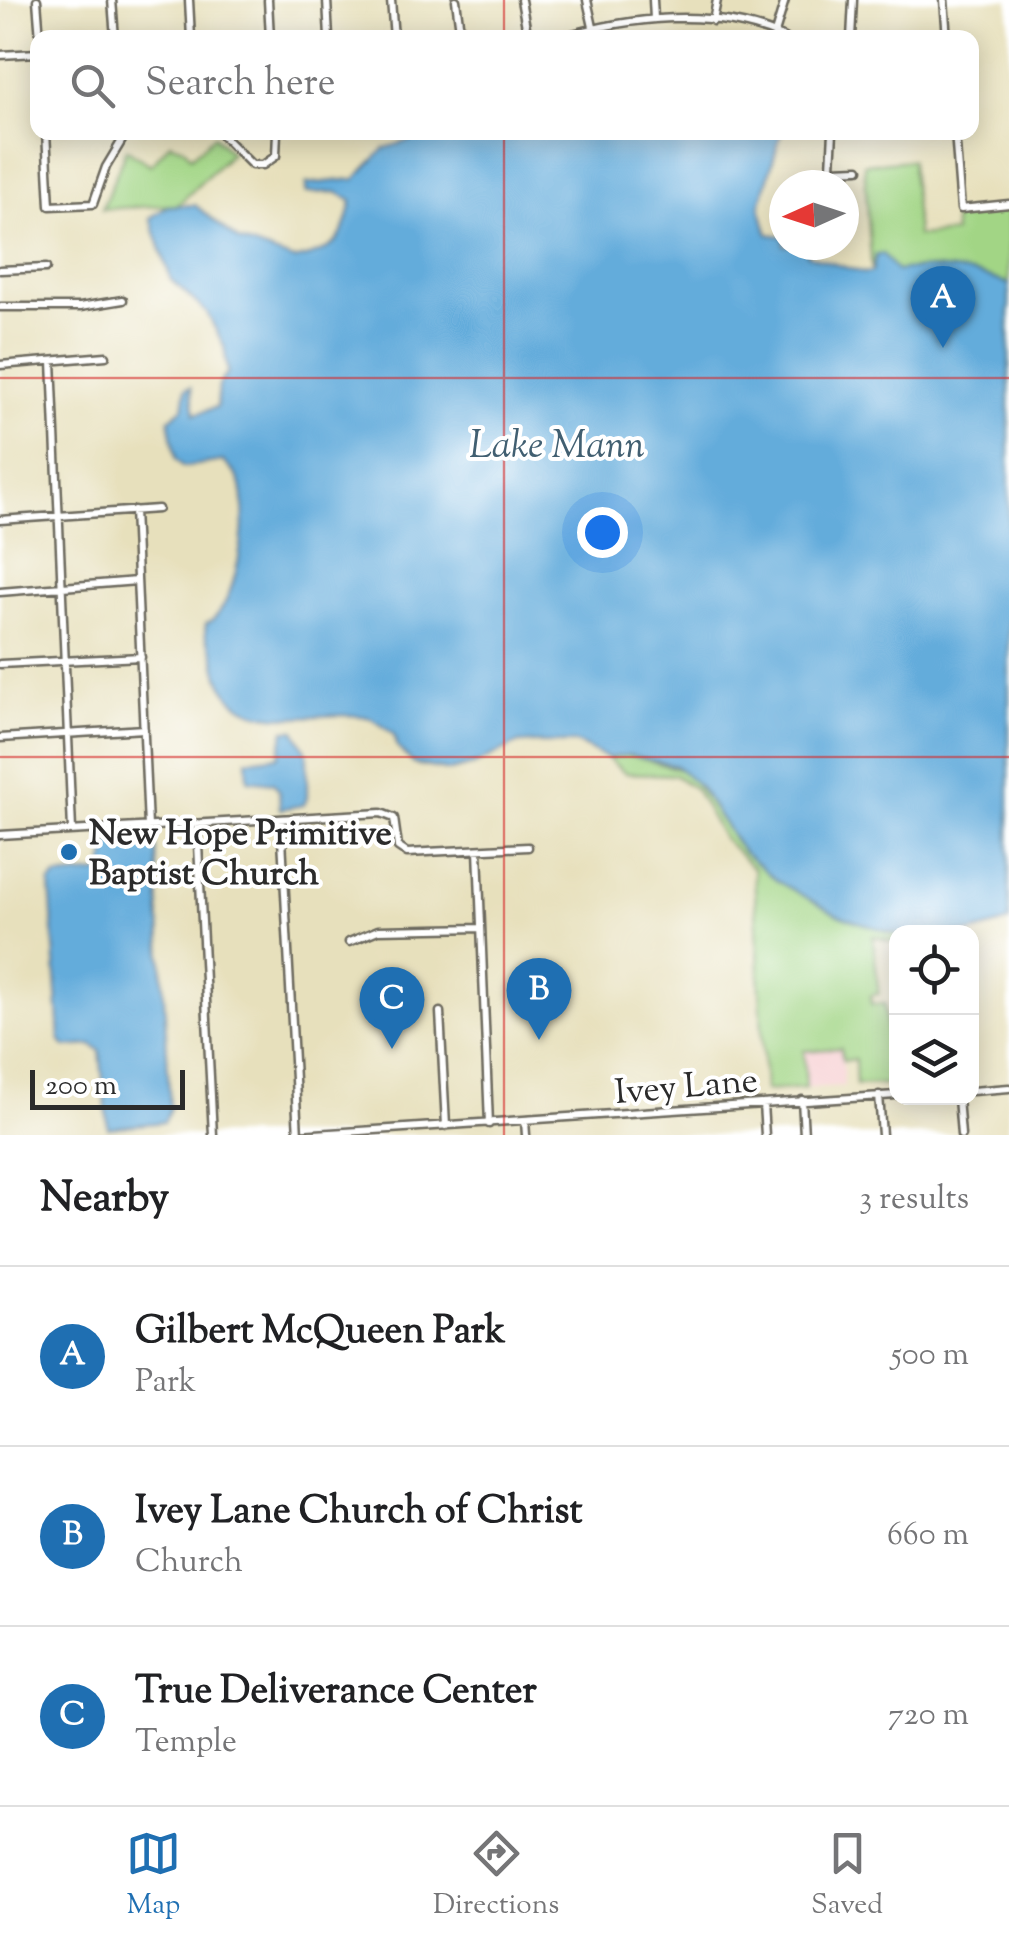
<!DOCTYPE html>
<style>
body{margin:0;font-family:"Sorts Mill Goudy",serif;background:#f2f2f2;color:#202124}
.controls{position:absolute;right:30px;bottom:30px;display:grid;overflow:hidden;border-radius:20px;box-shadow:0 5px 25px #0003}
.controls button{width:90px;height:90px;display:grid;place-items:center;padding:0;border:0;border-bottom:2px solid #e0e0e0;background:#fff;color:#202124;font:50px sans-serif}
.compass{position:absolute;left:769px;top:170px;width:90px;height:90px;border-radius:50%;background:#fff;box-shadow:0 5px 25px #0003;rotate:267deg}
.scale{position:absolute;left:30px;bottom:25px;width:155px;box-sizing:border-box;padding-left:10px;border:5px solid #2b2b2b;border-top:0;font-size:28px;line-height:35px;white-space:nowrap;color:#2b2b2b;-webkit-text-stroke:8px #fff;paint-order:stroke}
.you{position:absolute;left:602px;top:532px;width:35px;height:35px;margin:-25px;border:8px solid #fff;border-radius:50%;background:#1a73e8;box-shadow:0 0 0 15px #1a73e833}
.badge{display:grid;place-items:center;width:65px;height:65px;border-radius:50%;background:#1f6fb2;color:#fff;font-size:32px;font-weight:700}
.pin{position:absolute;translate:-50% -82px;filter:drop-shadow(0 2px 5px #0008)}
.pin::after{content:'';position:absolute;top:52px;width:35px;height:30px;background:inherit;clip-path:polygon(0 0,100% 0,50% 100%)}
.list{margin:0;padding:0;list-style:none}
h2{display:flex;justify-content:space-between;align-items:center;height:130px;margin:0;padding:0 40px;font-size:42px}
h2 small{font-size:32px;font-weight:400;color:#757577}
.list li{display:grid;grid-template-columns:65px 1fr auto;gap:30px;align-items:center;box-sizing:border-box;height:180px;padding:0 40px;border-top:2px solid #e0e0e0}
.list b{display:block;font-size:38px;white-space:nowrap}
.list p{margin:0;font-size:32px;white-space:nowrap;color:#757577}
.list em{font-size:32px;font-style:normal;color:#757577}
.icon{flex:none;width:55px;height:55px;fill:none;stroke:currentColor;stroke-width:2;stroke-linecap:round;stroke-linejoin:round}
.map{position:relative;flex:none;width:1009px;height:1135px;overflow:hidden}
.search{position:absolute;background:#fff;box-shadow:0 5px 25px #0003;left:30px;right:30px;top:30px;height:110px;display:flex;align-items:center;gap:25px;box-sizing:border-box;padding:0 35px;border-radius:20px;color:#757577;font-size:38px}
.sheet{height:670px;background:#fff}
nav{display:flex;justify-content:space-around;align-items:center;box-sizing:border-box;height:140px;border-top:2px solid #e0e0e0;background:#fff;font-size:28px;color:#757577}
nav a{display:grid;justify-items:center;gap:5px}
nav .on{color:#1f6fb2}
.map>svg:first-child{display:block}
.built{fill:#f7cfd1}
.green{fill:#a2d585;stroke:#668058;stroke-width:2.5}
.water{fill:#63acdb;stroke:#476c83;stroke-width:2.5}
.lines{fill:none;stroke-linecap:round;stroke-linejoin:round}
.minor-casing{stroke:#6d6a5e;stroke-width:11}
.minor{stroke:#fff;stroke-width:6}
.grid{fill:none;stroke:#d62828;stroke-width:2.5;stroke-opacity:0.55}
.poi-dot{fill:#1f6fb2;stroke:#fff;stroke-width:4}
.labels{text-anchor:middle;stroke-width:8;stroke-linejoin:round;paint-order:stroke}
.poi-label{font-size:35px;font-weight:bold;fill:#2b2b2b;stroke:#fff;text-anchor:start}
.street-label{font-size:35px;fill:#2b2b2b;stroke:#fff}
.water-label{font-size:38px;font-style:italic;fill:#415f71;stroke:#fff}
</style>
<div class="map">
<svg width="1009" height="1135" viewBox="0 0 1009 1135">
<rect width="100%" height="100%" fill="#fff"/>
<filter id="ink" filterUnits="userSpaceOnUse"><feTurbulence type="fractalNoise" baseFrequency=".01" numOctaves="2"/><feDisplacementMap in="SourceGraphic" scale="20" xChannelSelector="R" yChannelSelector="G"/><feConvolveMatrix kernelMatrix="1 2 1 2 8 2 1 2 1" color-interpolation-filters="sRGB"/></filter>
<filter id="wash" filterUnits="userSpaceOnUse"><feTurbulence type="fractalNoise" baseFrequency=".0048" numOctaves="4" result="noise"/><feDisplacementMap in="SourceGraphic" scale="40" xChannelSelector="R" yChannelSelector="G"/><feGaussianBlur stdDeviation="2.25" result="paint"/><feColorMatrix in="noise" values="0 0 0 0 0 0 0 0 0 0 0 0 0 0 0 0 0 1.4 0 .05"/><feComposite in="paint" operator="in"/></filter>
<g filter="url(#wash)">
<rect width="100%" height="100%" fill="#e7e0bc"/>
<path class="built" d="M 842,1048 L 844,1086 L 806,1088 L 804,1050 Z"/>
<path class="green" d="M 214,136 L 231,153 L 178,205 L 102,209 L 126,149 L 151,165 L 170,143 L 184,148 L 191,157 Z
M 911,160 L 917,236 L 954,233 L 953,214 L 1009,210 L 1009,460 L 886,465 L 864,164 Z
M 630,755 L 688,772 L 742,851 L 871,926 L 896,934 L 896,943 L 873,936 L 879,994 L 871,995 L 871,1004 L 885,1004 L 889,1084 L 856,1085 L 855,1060 L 842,1060 L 841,1048 L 804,1051 L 806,1088 L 765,1091 L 754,869 L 723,838 L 695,789 L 674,775 L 625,773 L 607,758 Z"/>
<path class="water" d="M 495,132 L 781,133 L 760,206 L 768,234 L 784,236 L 784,245 L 802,245 L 808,255 L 863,273 L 872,272 L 876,255 L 883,254 L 896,271 C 935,265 972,270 1009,284 L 1009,922 L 972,933 L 896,934 L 840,916 L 777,881 L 742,851 L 700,787 L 676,766 L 630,755 L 607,758 L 576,743 L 519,743 L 474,765 L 450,771 L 414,764 L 397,747 L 394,735 C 385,728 373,717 361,716 C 307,710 227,741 215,659 C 213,644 202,639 206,624 C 237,610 249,519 241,486 C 239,476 230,468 223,461 L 183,467 L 176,459 L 169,419 L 183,408 L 186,388 L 191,387 L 195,414 L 217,407 L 219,385 L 228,372 L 224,346 L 207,313 L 171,279 L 150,218 L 168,206 L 195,205 L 239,241 L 294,260 C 336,250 344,241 352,200 L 336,192 L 306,193 L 306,184 L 355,179 L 385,148 L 428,135 Z
M 285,730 L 295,730 L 307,753 L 307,798 L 304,805 L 280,809 L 279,790 L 273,783 L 248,780 L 247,760 L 279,756 Z
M 143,843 L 156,847 L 170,1109 L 164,1122 L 108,1128 L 100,1051 L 92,1045 L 65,1047 L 60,1040 L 50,884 L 56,877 L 101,873 L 109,844 Z"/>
</g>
<g filter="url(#ink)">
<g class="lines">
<g class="minor-casing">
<path id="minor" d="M 37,0 L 40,38
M 112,0 L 115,38
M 189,0 L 191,38
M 268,0 L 270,38
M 327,0 L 329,38
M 391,0 L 394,38
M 456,0 L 461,38
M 521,0 L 528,38
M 587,0 L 593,27
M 653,0 L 654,19
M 944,0 L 947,38
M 713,21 L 717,0
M 775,33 L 785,0
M 558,38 C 629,17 715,6 785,38
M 851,38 L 853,0
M 0,55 L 38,53
M 46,132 L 50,206 L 93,204 L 106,167 L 127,132
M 219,132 L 252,165 L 263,165 L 276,156 L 277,132
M 955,132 L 961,209 L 1009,204
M 833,170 L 859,169
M 830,185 L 833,132
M 0,270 L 46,268
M 0,307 L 80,307 L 123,300
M 52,361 L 72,830
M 0,365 L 106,356
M 134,510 L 148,827
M 0,520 L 158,509
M 0,592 L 137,581
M 0,664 L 141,657
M 0,738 L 144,729
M 281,820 L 298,1135
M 197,825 L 213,1135
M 0,835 L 381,813 L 394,818 L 398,847 L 407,853 L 528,847
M 478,850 L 489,1124
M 349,942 L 378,930 L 481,928
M 440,1012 L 446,1126
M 972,1091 L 1009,1088
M 879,1095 L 882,1135
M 958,1098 L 961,1135
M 802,1100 L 804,1135
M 763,1104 L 765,1135
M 525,1121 L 526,1135
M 300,1135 L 896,1095"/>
</g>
<use href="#minor" class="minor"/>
</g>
</g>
<path class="grid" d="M 504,0 L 504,38M 504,132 L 504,1135M 0,378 L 1009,378M 0,757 L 1009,757"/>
<circle class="poi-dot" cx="69" cy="852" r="10"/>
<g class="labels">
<g class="poi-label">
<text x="89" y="844">New Hope Primitive<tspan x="89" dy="40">Baptist Church</tspan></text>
</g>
<g class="street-label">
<text transform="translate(686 1085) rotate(-5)" y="12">Ivey Lane</text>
</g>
<g class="water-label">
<text x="557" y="457">Lake Mann</text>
</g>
</g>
</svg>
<div class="controls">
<button><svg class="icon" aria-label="locate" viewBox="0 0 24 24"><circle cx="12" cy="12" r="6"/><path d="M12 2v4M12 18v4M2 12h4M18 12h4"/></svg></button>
<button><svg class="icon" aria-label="layers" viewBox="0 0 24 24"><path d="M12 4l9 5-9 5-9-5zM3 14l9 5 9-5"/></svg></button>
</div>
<svg class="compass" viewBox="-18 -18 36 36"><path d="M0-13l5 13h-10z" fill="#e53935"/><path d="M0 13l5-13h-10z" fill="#757577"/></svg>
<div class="scale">200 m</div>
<div class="you"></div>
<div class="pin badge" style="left:943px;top:348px">A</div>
<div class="pin badge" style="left:539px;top:1040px">B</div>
<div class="pin badge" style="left:392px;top:1049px">C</div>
<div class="search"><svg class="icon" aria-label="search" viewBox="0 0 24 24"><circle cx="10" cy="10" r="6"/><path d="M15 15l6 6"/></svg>Search here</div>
</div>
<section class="sheet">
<h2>Nearby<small>3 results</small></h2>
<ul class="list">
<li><span class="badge">A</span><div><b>Gilbert McQueen Park</b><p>Park</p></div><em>500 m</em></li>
<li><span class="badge">B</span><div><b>Ivey Lane Church of Christ</b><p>Church</p></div><em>660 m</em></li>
<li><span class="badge">C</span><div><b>True Deliverance Center</b><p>Temple</p></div><em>720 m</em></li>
</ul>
</section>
<nav>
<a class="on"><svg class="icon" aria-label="map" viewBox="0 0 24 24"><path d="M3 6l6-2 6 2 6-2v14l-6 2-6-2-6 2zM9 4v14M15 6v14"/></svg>Map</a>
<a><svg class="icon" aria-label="directions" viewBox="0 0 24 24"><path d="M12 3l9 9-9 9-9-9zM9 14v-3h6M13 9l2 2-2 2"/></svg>Directions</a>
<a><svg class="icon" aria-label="saved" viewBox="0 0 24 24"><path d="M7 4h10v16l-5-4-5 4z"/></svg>Saved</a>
</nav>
